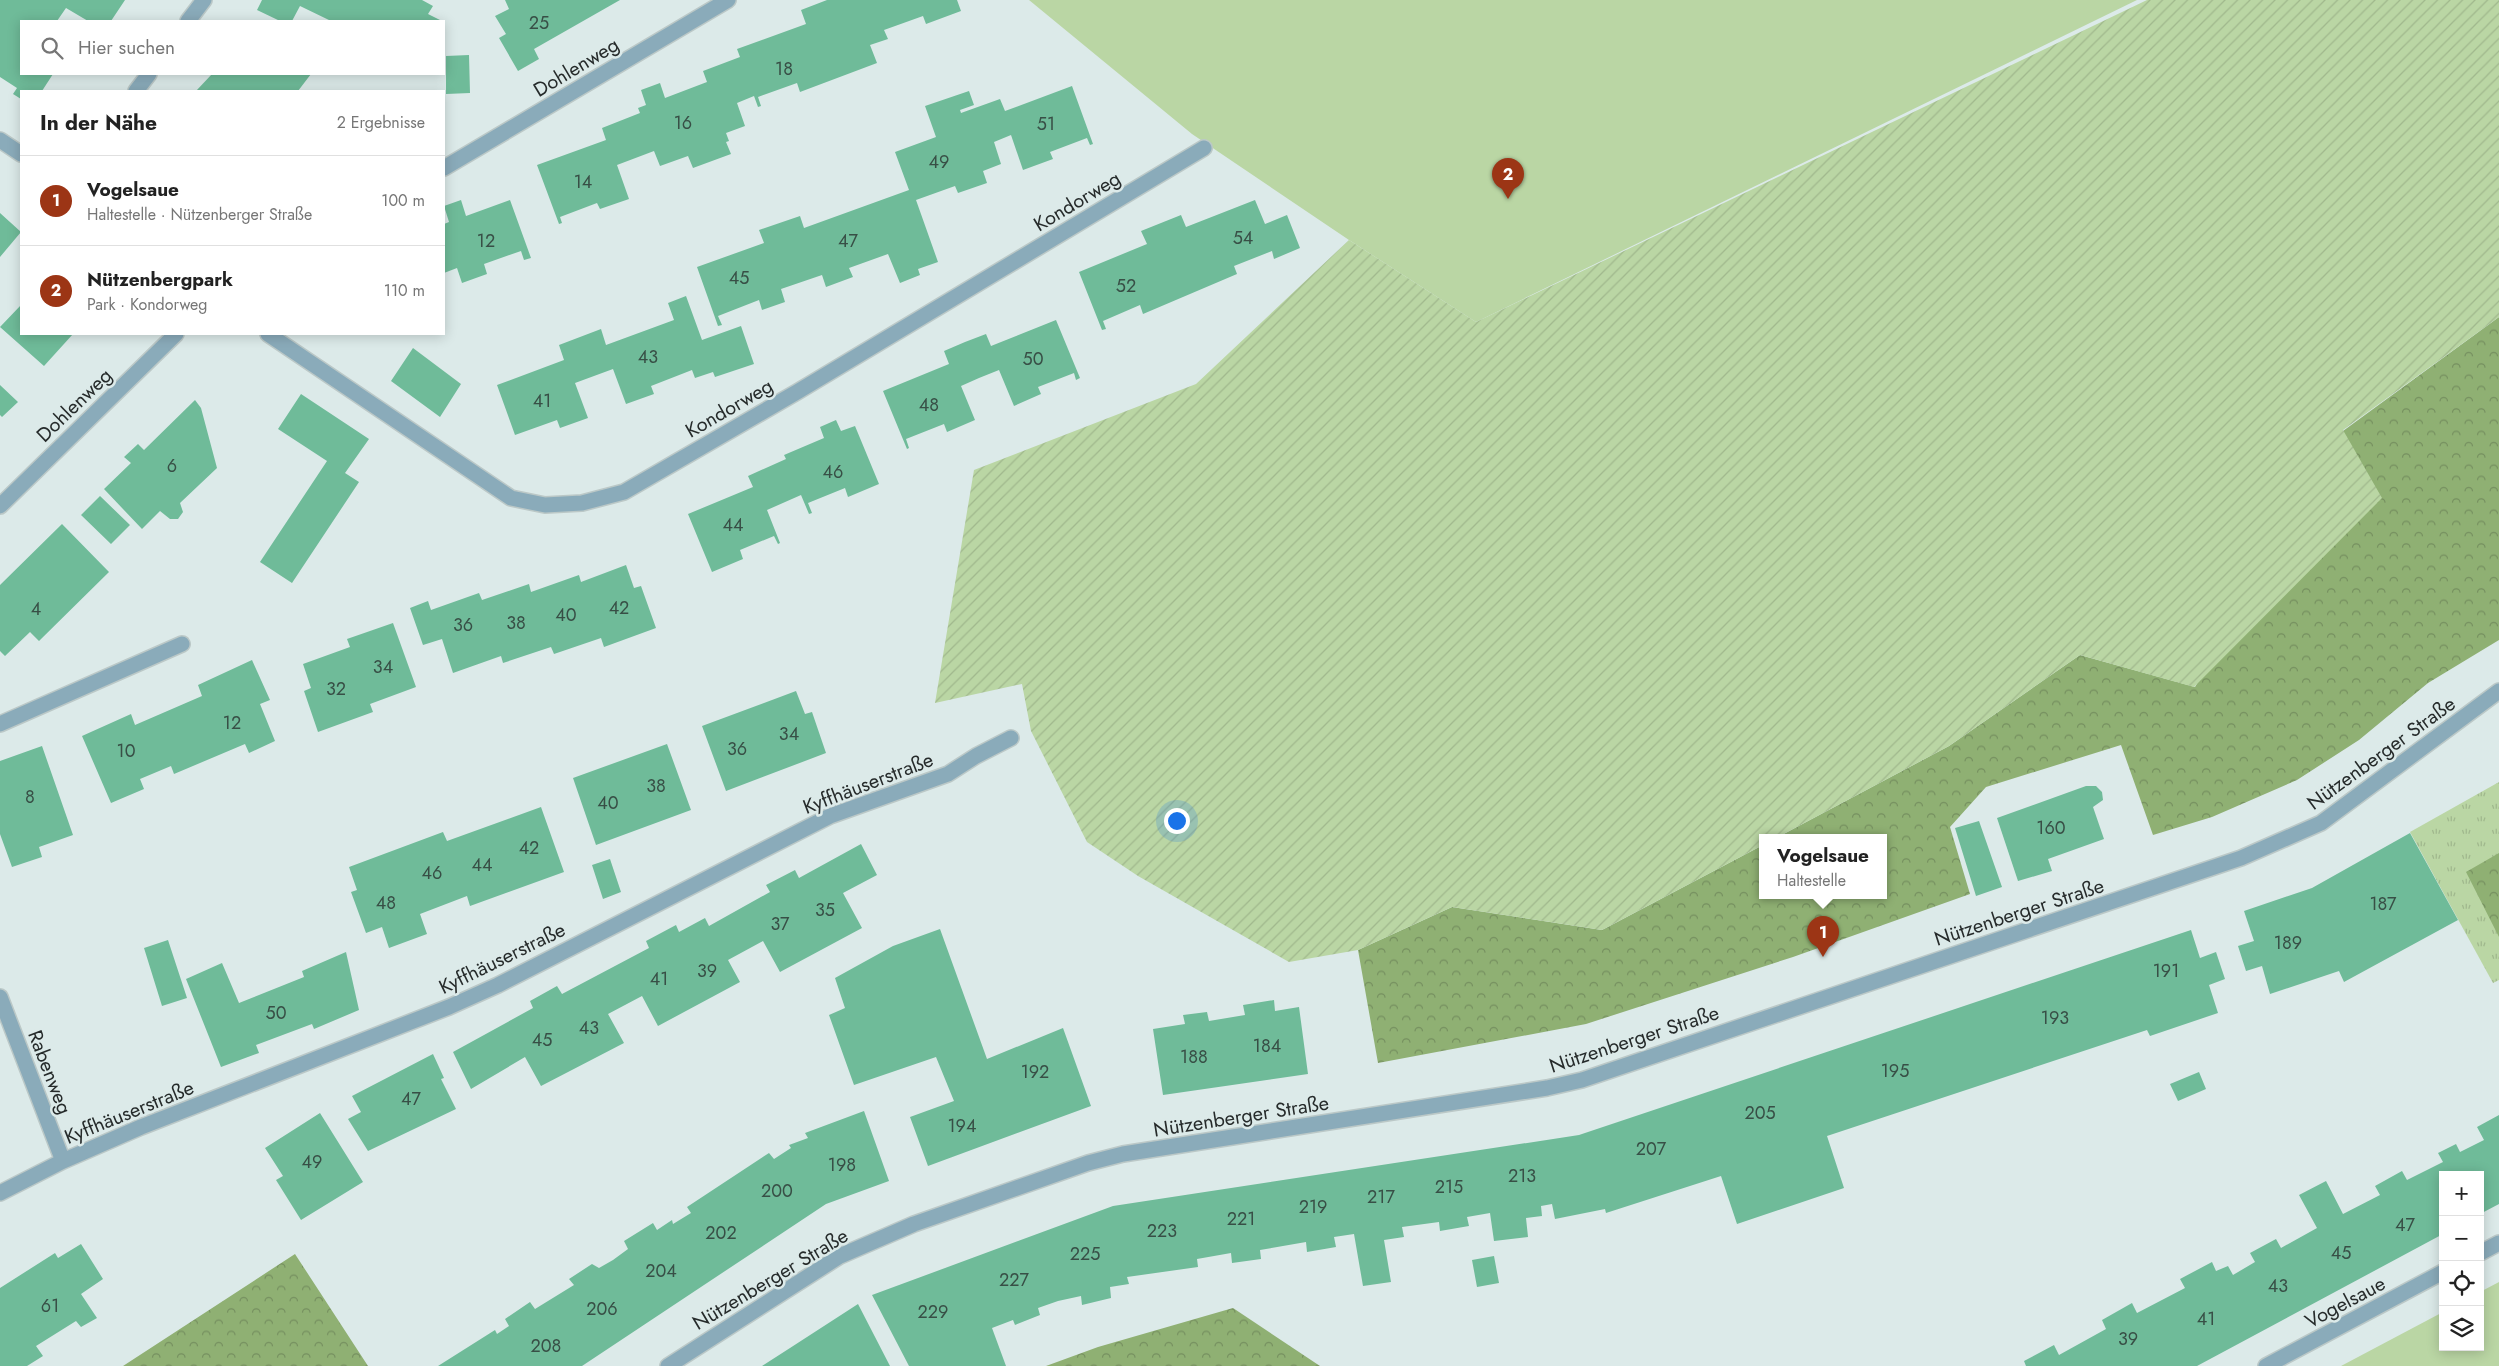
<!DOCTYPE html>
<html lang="de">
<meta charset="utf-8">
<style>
body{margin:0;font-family:Jost,sans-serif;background:#f2f2f2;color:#222}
.controls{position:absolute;right:15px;bottom:15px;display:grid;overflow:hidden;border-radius:0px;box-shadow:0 2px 12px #0003}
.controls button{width:45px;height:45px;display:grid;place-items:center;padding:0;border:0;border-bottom:1px solid #e0e0e0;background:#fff;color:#222;font:25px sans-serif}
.you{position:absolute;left:1176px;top:820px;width:18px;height:18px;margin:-12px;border:4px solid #fff;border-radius:50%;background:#1a73e8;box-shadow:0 0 0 8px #1a73e833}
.badge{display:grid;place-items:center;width:32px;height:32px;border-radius:50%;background:#9c3515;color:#fff;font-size:16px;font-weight:700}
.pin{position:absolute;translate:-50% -41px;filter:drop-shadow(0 1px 2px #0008)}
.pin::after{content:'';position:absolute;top:26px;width:18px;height:15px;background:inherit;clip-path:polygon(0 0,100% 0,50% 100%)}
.popup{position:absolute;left:1759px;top:834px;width:128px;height:65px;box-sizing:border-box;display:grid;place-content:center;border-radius:0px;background:#fff;filter:drop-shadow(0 1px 4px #0005);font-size:16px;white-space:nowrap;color:#767676}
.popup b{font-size:19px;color:#222}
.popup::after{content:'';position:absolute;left:50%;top:100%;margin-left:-10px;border:10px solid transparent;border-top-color:#fff}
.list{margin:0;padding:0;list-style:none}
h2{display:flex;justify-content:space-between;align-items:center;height:65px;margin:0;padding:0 20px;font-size:21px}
h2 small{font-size:16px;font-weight:400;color:#767676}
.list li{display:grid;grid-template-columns:32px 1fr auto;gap:15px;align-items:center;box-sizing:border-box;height:90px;padding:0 20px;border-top:1px solid #e0e0e0}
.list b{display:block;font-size:19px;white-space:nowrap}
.list p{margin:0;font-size:16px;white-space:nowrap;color:#767676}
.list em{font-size:16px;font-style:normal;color:#767676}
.icon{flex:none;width:28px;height:28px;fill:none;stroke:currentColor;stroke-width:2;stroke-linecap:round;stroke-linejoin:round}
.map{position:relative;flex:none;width:2499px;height:1366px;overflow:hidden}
.search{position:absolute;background:#fff;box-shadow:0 2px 12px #0003;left:20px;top:20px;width:425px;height:55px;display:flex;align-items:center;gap:12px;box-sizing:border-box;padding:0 18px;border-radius:0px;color:#767676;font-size:19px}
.panel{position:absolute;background:#fff;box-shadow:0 2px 12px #0003;left:20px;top:90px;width:425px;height:245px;border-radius:0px}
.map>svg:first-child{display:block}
.grass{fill:url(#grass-tufts)}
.forest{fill:url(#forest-crowns)}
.park{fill:#bad6a4}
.garden{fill:url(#garden-furrows)}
.building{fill:#6fbb99}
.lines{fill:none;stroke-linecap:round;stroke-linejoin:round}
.service-casing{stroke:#bbc8c7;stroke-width:18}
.minor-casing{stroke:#bbc8c7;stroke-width:18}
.tertiary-casing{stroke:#bbc8c7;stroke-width:18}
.service{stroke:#8aabba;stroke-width:15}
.minor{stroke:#8aabba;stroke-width:15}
.tertiary{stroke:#8aabba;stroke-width:15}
.labels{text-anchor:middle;stroke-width:5;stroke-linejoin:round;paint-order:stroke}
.number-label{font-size:18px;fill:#384f46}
.street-label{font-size:20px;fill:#262b2b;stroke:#dceae9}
</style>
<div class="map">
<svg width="2499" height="1366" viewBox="0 0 2499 1366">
<defs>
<pattern id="grass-tufts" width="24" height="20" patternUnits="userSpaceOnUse" patternTransform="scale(1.25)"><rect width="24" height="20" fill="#bad6a4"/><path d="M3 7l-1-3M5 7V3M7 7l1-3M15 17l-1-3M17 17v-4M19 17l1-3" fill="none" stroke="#a0b88d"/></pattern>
<pattern id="forest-crowns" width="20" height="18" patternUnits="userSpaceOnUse" patternTransform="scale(1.25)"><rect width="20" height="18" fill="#8fb073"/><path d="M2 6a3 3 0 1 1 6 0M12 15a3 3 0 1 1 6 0" fill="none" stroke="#758f5f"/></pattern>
<pattern id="garden-furrows" width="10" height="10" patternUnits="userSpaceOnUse" patternTransform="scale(1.25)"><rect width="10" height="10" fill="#bad6a4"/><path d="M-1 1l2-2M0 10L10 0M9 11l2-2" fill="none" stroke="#a0b88d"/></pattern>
</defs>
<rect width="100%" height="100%" fill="#dceae9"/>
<path class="grass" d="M 2499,782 L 2499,980 L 2493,983 L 2410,832 Z"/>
<path class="forest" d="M 2499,317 L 2499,640 L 2428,683 L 2359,740 L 2297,780 L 2212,817 L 2153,835 L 2121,745 L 1986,787 L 1950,827 L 1970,894 L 1793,957 L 1586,1024 L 1378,1063 L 1358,950 L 1452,907 L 1602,930 L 1763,845 L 1763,896 L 1883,896 L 1883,838 L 1776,838 L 1949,746 L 2080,655 L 2195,687 L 2343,431 Z
M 2499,853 L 2499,937 L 2466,872 Z
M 295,1254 L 368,1366 L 123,1366 Z
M 1233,1308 L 1320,1366 L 1046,1366 L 1098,1347 Z"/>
<path class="park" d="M 1029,0 L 2137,0 L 1476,322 L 1349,240 L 1192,134 Z
M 2499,1282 L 2499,1366 L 2341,1366 L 2443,1312 L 2443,1347 L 2480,1347 L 2480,1292 Z"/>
<path class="garden" d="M 2147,0 L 2499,0 L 2499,317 L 2343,430 L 2382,498 L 2194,687 L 2080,655 L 1949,746 L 1776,838 L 1763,838 L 1763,845 L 1602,930 L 1452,907 L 1358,950 L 1289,962 L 1138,876 L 1087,842 L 1031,731 L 1022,684 L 935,703 L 974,470 L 1196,384 L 1349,240 L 1476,322 Z"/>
<path class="building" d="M 0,0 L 125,0 L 111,21 L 88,21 L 66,8 L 57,21 L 21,21 L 21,74 L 53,74 L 42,91 L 21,91 L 21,99 L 13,94 L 17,88 L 0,77 Z
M 262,0 L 422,0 L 433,6 L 428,14 L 442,21 L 331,21 L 300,6 L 292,21 L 280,21 L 257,10 Z
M 505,0 L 620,0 L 534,49 L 539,59 L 518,71 L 499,38 L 506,34 L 495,16 L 509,9 Z
M 827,0 L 957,0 L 961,11 L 926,24 L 923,16 L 884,30 L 888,39 L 870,45 L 877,63 L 800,92 L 797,83 L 758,97 L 761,106 L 758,107 L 754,96 L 737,103 L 745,126 L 726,133 L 729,141 L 726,142 L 731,154 L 693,168 L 688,156 L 660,166 L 654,151 L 617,165 L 629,199 L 600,209 L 597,203 L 560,217 L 562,223 L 559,224 L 537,165 L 606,140 L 602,128 L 640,113 L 638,108 L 646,105 L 641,90 L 660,83 L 665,98 L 707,82 L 703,71 L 740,57 L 737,49 L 806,24 L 801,10 Z
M 469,55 L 470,93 L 446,94 L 446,56 Z
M 212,74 L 311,74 L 298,91 L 196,91 Z
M 1072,86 L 1093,144 L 1090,145 L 1087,138 L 1050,152 L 1053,159 L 1023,170 L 1011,135 L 994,142 L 1001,164 L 983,171 L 987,183 L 958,193 L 955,186 L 916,200 L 938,262 L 918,269 L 920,275 L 900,283 L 888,254 L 849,268 L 853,277 L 826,287 L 822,275 L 781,289 L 785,302 L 762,310 L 759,300 L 718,316 L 722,325 L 718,326 L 697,267 L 764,243 L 759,230 L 800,216 L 804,228 L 909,190 L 895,152 L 936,137 L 925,106 L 969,91 L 974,105 L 960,110 L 961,113 L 1000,99 L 1005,111 Z
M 461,200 L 466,216 L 510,200 L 531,258 L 524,260 L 521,251 L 484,264 L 487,274 L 462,283 L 457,268 L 444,273 L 444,224 L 449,222 L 444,206 Z
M 1255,200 L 1265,224 L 1287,215 L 1300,248 L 1274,259 L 1272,251 L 1234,266 L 1237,274 L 1143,314 L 1140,305 L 1103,321 L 1106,329 L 1102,330 L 1079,272 L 1147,244 L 1141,231 L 1181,215 L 1186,227 Z
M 0,213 L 21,232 L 0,257 Z
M 686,296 L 702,340 L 741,326 L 754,364 L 715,377 L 713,372 L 695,378 L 692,370 L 651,386 L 654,394 L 626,404 L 613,369 L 575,383 L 588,418 L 560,428 L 557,420 L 515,435 L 497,385 L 564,360 L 559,345 L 601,329 L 606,345 L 674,320 L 668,303 Z
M 21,305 L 21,334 L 73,334 L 44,366 L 0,327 Z
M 1056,320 L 1080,378 L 1076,380 L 1074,373 L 1038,387 L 1041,394 L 1014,406 L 999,370 L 979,378 L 961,386 L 975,420 L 947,432 L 944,424 L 906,439 L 909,448 L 907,449 L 883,391 L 949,364 L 944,351 L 965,342 L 986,334 L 991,346 Z
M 413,348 L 461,384 L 440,417 L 391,381 Z
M 0,385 L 18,402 L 2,417 L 0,415 Z
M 301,394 L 369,439 L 345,473 L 359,482 L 292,583 L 260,562 L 327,461 L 278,429 Z
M 195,400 L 201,408 L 217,468 L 180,503 L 183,512 L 178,519 L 170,519 L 160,511 L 142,529 L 104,489 L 131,463 L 124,457 L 138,444 L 144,450 Z
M 836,420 L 841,431 L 855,426 L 879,484 L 848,497 L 845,488 L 808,503 L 812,513 L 809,514 L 801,495 L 767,510 L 780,543 L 778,544 L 774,536 L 740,550 L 743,559 L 712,572 L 688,514 L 753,487 L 748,476 L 786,459 L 784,455 L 824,438 L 820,427 Z
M 100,496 L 130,525 L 111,544 L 81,515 Z
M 62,524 L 109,572 L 39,641 L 30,632 L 5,656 L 0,651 L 0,585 Z
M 626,565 L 634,588 L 641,586 L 656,628 L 604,647 L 601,638 L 554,654 L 551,647 L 503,663 L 501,656 L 453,673 L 442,639 L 423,645 L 410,608 L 428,601 L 431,610 L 479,593 L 482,600 L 529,584 L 531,592 L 579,575 L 581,582 Z
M 393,623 L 416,687 L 370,704 L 373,712 L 318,732 L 304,691 L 311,688 L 303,664 L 350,647 L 347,639 Z
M 252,660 L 270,700 L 260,704 L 275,741 L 249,753 L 245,744 L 174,774 L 171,766 L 140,779 L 144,789 L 111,803 L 82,736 L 131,714 L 135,725 L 202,696 L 198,685 Z
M 796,691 L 805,714 L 812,712 L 826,753 L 726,791 L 702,726 Z
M 667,744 L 691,810 L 596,845 L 573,778 Z
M 42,746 L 73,835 L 39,847 L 42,857 L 12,867 L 0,834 L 0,761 Z
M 2086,786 L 2096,786 L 2102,792 L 2103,800 L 2093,807 L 2104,839 L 2048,859 L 2052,871 L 2018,881 L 1997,818 Z
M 541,807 L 564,872 L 470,906 L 467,896 L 420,914 L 427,934 L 389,948 L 382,927 L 366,933 L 351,892 L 357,890 L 349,867 L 443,832 L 447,841 Z
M 1979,821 L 2002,887 L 1976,896 L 1955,828 Z
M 2410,833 L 2458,920 L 2344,982 L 2339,971 L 2270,994 L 2262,966 L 2246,971 L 2238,946 L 2254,941 L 2244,911 L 2312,888 Z
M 861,844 L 877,875 L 843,893 L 862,928 L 780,972 L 763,941 L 728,960 L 740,982 L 658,1026 L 642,996 L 608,1014 L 624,1043 L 541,1086 L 525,1057 L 471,1089 L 453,1052 L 533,1008 L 530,1001 L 557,986 L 562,994 L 649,948 L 646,941 L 676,925 L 679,932 L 705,918 L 709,926 L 770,892 L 766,885 L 795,870 L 799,878 Z
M 610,859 L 621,892 L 603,899 L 592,865 Z
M 940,929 L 987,1059 L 1063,1028 L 1091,1106 L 928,1166 L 910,1117 L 954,1101 L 936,1057 L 854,1085 L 829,1015 L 845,1008 L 835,978 L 893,946 Z
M 2191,930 L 2200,958 L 2216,952 L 2225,979 L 2209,985 L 2218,1013 L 2150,1036 L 2147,1030 L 1827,1136 L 1844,1188 L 1737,1224 L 1721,1176 L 1606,1213 L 1605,1209 L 1555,1219 L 1552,1204 L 1541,1206 L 1542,1216 L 1526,1218 L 1528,1237 L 1494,1241 L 1490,1213 L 1467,1217 L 1469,1226 L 1440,1231 L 1439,1222 L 1402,1227 L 1404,1237 L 1384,1240 L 1391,1282 L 1363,1286 L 1354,1234 L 1334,1237 L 1336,1247 L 1307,1252 L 1306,1242 L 1260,1250 L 1261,1259 L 1232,1263 L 1231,1253 L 1197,1259 L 1198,1267 L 1127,1277 L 1129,1284 L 1110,1287 L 1111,1298 L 1082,1305 L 1081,1296 L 1058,1301 L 1038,1308 L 1040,1315 L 1015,1325 L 1013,1320 L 992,1328 L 1006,1366 L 909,1366 L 872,1295 L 1113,1206 L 1579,1135 Z
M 168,940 L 187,998 L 162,1006 L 144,948 Z
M 346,952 L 359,1010 L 314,1029 L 312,1024 L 256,1045 L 259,1053 L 221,1067 L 186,979 L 222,963 L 239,1003 L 304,977 L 302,971 Z
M 1274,1000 L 1275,1011 L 1299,1007 L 1308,1074 L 1163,1095 L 1153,1029 L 1185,1024 L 1183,1015 L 1207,1012 L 1209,1021 L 1245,1015 L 1243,1005 Z
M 433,1054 L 444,1078 L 441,1079 L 456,1109 L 368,1151 L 348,1119 L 361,1112 L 352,1096 Z
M 2199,1072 L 2206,1089 L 2178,1101 L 2170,1084 Z
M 864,1111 L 889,1181 L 826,1204 L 582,1366 L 438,1366 L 495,1330 L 497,1334 L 509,1326 L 505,1319 L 530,1302 L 535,1309 L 574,1285 L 569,1279 L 592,1264 L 599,1268 L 613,1260 L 628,1249 L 624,1241 L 653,1223 L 657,1230 L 672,1220 L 673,1224 L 691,1213 L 687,1207 L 769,1153 L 774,1159 L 791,1148 L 789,1145 L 808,1138 L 805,1133 Z
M 320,1113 L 363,1182 L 301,1220 L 276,1180 L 283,1176 L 265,1148 Z
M 2499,1115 L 2499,1204 L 2480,1214 L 2480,1175 L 2443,1175 L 2443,1234 L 2197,1366 L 2026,1366 L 2024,1361 L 2054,1345 L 2059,1355 L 2106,1329 L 2102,1320 L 2132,1303 L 2137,1313 L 2185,1288 L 2180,1279 L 2212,1262 L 2216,1271 L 2228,1266 L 2233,1275 L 2255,1262 L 2250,1253 L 2276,1239 L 2281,1248 L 2317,1228 L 2299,1195 L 2326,1181 L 2343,1214 L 2380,1195 L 2375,1186 L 2402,1171 L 2407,1180 L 2443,1162 L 2438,1153 L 2456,1144 L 2460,1152 L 2484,1140 L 2477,1127 Z
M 81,1244 L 103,1279 L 81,1294 L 97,1318 L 81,1327 L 76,1321 L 36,1346 L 43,1356 L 27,1366 L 0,1366 L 0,1288 L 55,1253 L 58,1258 Z
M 1494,1256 L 1499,1283 L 1477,1287 L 1472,1260 Z
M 858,1304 L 890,1366 L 762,1366 L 790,1348 Z"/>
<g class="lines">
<g class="service-casing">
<path id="service" d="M 0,724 L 182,644"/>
</g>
<g class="minor-casing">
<path id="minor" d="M 188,21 L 204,0
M 136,91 L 149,74
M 0,140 L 21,154
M 444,168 L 728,0
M 268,334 L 511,498 L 545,505 L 582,503 L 624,492 L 797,392 L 1204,148
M 0,506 L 176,334
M 0,997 L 63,1161
M 0,1193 L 63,1161 L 141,1127 L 449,1007 L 498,985 L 830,816 L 948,774 L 976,756 L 1011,738
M 2480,1253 L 2499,1243
M 2266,1366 L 2443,1272"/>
</g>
<g class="tertiary-casing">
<path id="tertiary" d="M 668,1366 L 840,1256 L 914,1224 L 1088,1163 L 1123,1154 L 1547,1088 L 1582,1080 L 2241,858 L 2321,823 L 2499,691"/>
</g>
<use href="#service" class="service"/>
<use href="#minor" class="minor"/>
<use href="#tertiary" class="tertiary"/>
</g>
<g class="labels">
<g class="number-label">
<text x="539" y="29">25</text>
<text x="784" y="75">18</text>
<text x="683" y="129">16</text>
<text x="1046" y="130">51</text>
<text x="939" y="168">49</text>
<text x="583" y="188">14</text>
<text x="1243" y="244">54</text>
<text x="486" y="247">12</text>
<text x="848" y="247">47</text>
<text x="739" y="284">45</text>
<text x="1126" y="292">52</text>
<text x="648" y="363">43</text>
<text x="1033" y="365">50</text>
<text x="542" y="407">41</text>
<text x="929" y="411">48</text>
<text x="172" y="472">6</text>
<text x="833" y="478">46</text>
<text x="733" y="531">44</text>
<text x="619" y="614">42</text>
<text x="36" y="615">4</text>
<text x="566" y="621">40</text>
<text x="516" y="629">38</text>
<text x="463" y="631">36</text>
<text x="383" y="673">34</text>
<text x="336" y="695">32</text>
<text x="232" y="729">12</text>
<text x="789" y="740">34</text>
<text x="737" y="755">36</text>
<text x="126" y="757">10</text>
<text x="656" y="792">38</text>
<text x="30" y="803">8</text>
<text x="608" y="809">40</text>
<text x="2051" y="834">160</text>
<text x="529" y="854">42</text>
<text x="482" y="871">44</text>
<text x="432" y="879">46</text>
<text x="386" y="909">48</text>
<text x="2383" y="910">187</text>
<text x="825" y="916">35</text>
<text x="780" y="930">37</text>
<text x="2288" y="949">189</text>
<text x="707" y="977">39</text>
<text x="2166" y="977">191</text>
<text x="659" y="985">41</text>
<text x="276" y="1019">50</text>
<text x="2055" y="1024">193</text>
<text x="589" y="1034">43</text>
<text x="542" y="1046">45</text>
<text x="1267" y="1052">184</text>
<text x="1194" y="1063">188</text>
<text x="1895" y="1077">195</text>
<text x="1035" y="1078">192</text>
<text x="411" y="1105">47</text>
<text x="1760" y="1119">205</text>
<text x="962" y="1132">194</text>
<text x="1651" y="1155">207</text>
<text x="312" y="1168">49</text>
<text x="842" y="1171">198</text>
<text x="1522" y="1182">213</text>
<text x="1449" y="1193">215</text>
<text x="777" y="1197">200</text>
<text x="1381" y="1203">217</text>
<text x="1313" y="1213">219</text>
<text x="1241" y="1225">221</text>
<text x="2405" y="1231">47</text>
<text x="1162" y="1237">223</text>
<text x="721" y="1239">202</text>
<text x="2341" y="1259">45</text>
<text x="1085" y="1260">225</text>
<text x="661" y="1277">204</text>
<text x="1014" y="1286">227</text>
<text x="2278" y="1292">43</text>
<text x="50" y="1312">61</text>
<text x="602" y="1315">206</text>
<text x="933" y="1318">229</text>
<text x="2206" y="1325">41</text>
<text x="2128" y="1345">39</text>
<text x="546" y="1352">208</text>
</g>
<g class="street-label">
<text transform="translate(576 67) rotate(-31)" y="7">Dohlenweg</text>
<text transform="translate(1077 201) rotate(-31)" y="7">Kondorweg</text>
<text transform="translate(74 405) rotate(-44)" y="7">Dohlenweg</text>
<text transform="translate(729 408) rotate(-30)" y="7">Kondorweg</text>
<text transform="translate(2381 753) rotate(-36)" y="7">Nützenberger Straße</text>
<text transform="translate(868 783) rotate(-21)" y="7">Kyffhäuserstraße</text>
<text transform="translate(2019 912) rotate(-18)" y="7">Nützenberger Straße</text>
<text transform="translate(502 958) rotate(-26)" y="7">Kyffhäuserstraße</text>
<text transform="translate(1634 1039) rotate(-18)" y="7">Nützenberger Straße</text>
<text transform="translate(50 1072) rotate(69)" y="7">Rabenweg</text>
<text transform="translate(129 1112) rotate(-22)" y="7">Kyffhäuserstraße</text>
<text transform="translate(1241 1116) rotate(-9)" y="7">Nützenberger Straße</text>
<text transform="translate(770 1279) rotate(-31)" y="7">Nützenberger Straße</text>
<text transform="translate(2345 1302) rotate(-28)" y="7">Vogelsaue</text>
</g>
</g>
</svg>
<div class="controls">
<button>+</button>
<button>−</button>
<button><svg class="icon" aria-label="locate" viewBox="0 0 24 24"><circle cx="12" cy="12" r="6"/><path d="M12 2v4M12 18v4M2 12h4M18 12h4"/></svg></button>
<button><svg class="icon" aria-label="layers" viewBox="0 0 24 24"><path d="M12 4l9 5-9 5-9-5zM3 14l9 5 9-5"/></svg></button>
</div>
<div class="you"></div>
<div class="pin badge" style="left:1823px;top:957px">1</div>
<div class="popup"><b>Vogelsaue</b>Haltestelle</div>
<div class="pin badge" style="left:1508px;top:199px">2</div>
<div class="search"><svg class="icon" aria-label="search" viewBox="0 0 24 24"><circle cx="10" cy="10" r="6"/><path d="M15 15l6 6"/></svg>Hier suchen</div>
<section class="panel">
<h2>In der Nähe<small>2 Ergebnisse</small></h2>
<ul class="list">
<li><span class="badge">1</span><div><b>Vogelsaue</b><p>Haltestelle · Nützenberger Straße</p></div><em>100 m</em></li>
<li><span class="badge">2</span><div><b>Nützenbergpark</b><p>Park · Kondorweg</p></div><em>110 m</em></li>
</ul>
</section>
</div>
